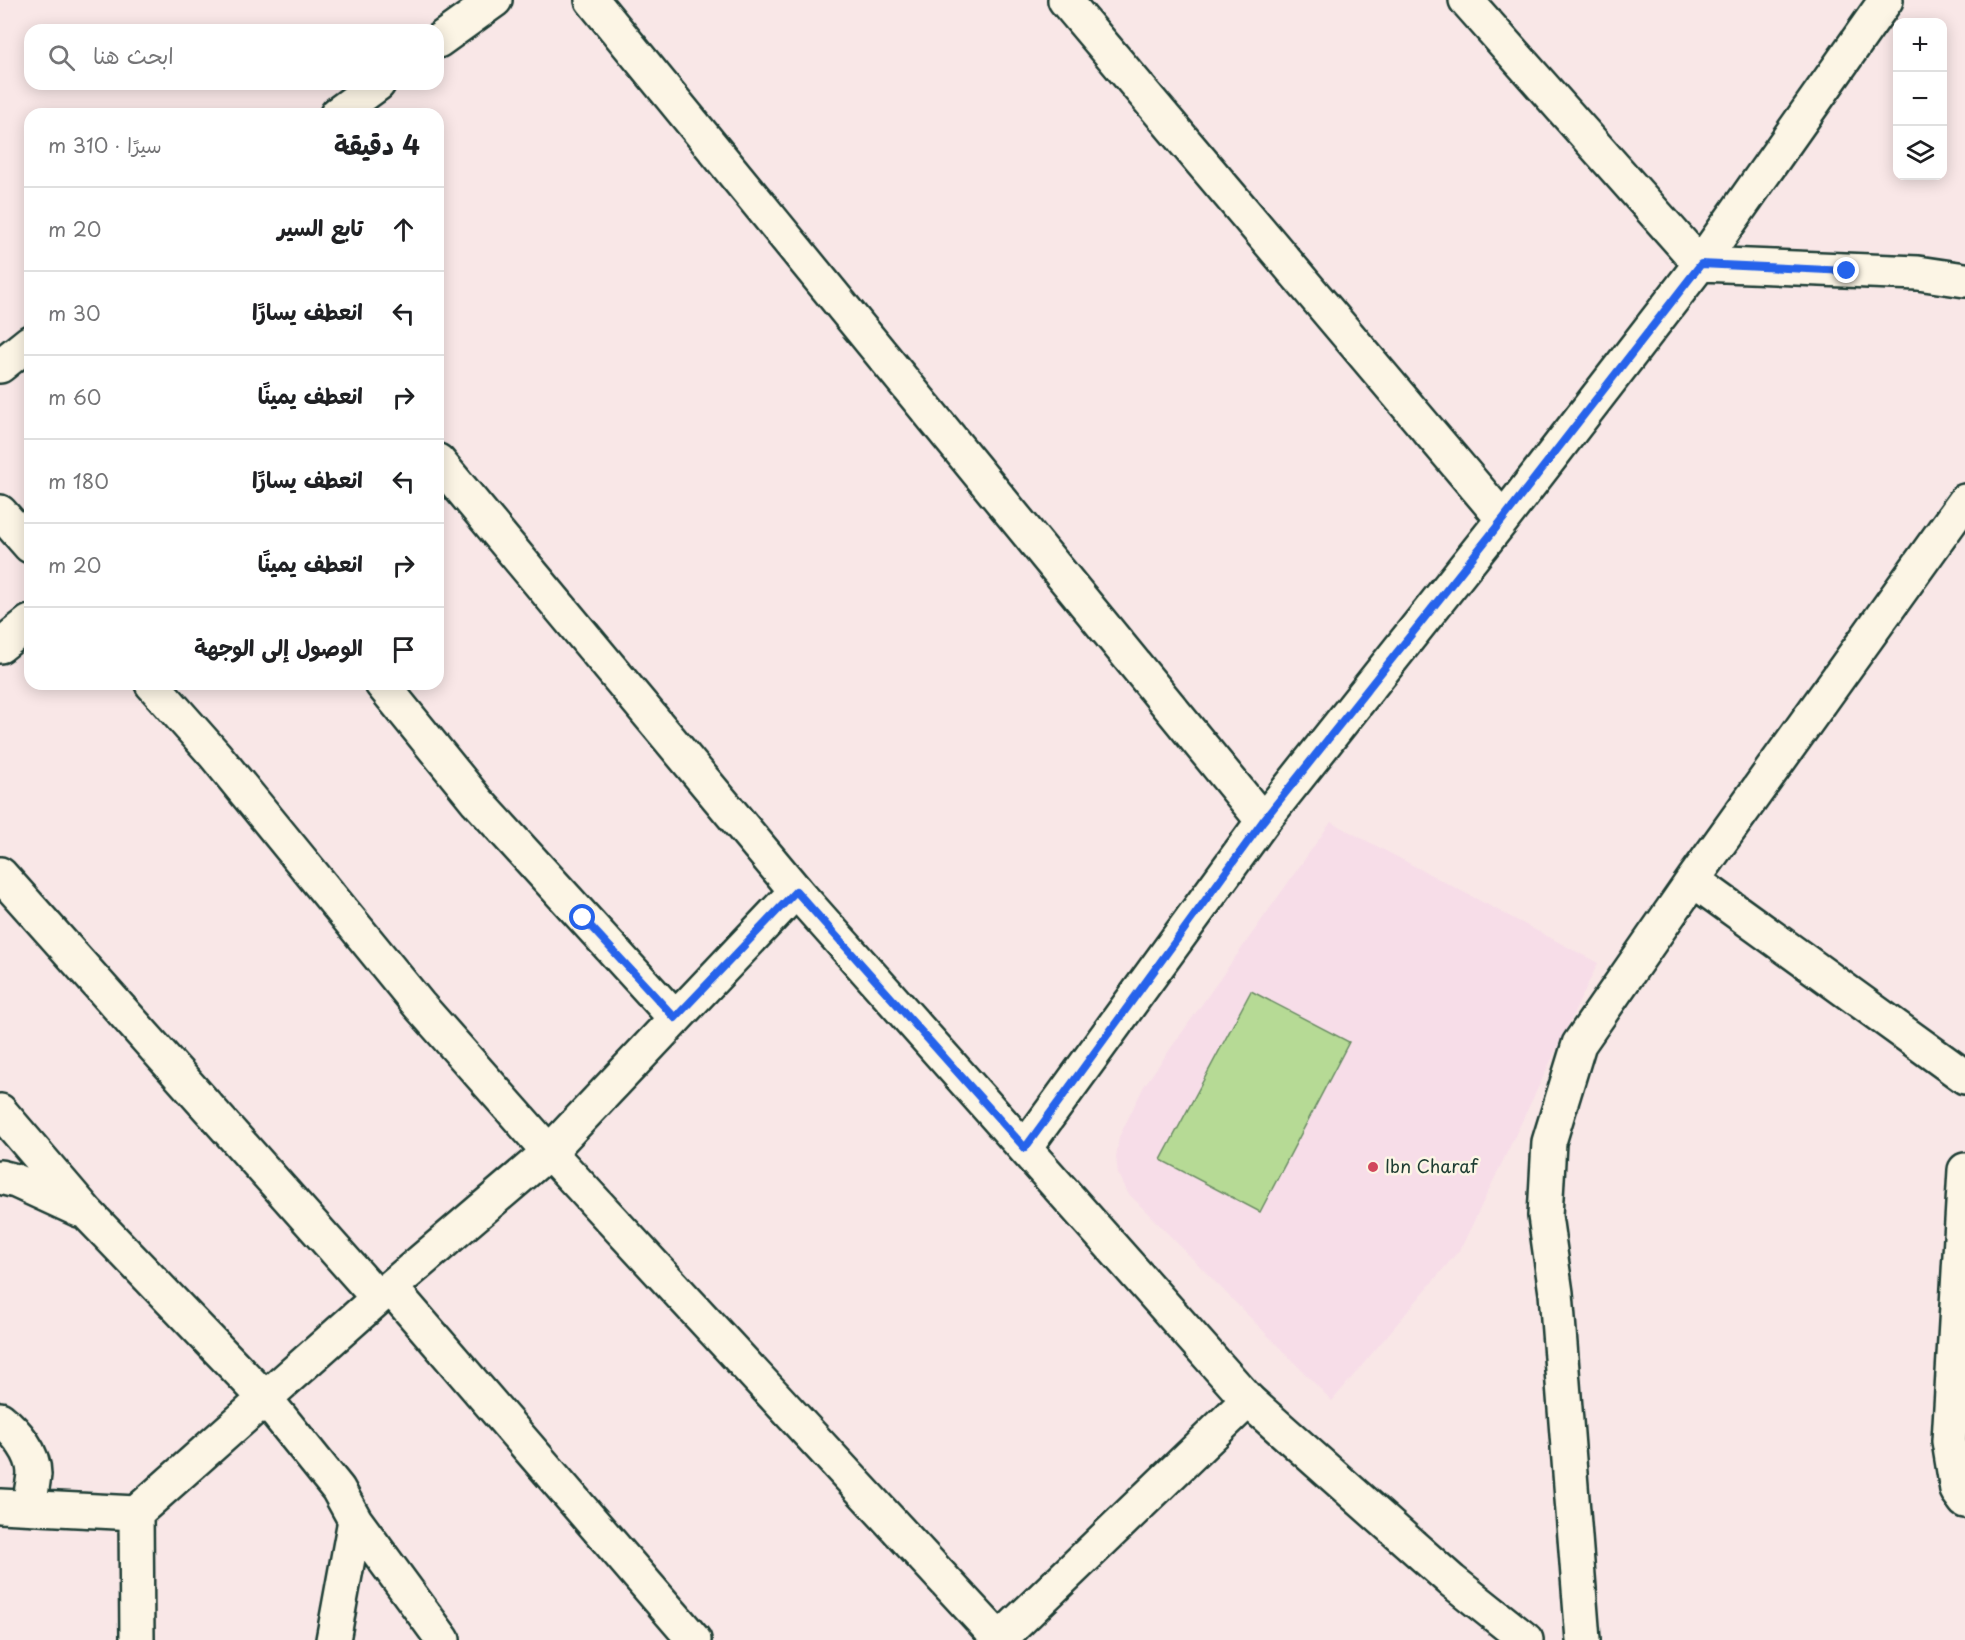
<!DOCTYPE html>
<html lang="ar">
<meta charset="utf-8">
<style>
body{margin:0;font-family:"Playpen Sans","Playpen Sans Arabic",sans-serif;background:#f6f6f6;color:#202124;direction:rtl}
.controls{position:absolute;right:18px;top:18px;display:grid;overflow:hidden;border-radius:12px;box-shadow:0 3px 15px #0003}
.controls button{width:54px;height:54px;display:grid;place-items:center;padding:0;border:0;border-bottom:2px solid #e0e0e0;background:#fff;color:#202124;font:30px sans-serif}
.stop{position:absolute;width:18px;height:18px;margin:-14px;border:4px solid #2563eb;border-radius:50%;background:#fff}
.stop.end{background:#2563eb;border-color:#fff;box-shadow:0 2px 6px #0008}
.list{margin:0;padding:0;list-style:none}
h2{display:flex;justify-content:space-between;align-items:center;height:78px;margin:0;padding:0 24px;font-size:26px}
h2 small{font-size:20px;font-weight:400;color:#757577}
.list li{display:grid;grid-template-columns:39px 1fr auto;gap:18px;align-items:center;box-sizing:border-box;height:84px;padding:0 24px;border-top:2px solid #e0e0e0}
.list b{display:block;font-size:22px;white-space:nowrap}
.list em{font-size:20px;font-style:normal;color:#757577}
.icon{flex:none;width:33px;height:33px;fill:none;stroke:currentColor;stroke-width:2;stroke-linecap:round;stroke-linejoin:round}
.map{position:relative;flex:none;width:1965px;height:1640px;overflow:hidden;direction:ltr}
.search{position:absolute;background:#fff;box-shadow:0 3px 15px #0003;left:24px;top:24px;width:420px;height:66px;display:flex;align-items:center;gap:15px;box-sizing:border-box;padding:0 21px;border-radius:18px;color:#757577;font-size:22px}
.panel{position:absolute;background:#fff;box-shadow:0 3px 15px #0003;left:24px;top:108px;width:420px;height:582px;border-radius:18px;direction:rtl}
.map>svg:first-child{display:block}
.built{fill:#f7dde8}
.pitch{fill:#b6da95;stroke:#6a8c64;stroke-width:1.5}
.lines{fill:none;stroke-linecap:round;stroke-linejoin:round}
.minor-casing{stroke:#1f3d34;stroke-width:38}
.tertiary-casing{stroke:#1f3d34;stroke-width:38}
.minor{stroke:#fcf5e5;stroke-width:33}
.tertiary{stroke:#fcf5e5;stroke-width:33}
.route{stroke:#2563eb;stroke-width:8}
.poi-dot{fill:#d1495b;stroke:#fcf5e5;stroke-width:2}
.labels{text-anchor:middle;stroke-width:5;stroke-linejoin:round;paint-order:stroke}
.poi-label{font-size:18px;fill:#1f3d34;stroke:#fcf5e5;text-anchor:start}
</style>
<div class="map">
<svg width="1965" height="1640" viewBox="0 0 1965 1640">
<rect width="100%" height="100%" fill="#f9e7e7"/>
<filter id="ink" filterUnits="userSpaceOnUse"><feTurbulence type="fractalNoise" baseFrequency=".0167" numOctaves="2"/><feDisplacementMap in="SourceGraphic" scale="12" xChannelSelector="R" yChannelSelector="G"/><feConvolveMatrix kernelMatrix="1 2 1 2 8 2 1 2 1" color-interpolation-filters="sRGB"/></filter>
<g filter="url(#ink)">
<path class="built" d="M 1331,822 L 1598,963 L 1461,1248 L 1332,1401 L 1126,1191 L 1118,1174 L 1116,1157 L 1119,1137 L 1144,1086 Z"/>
<path class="pitch" d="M 1251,991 L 1349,1042 L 1260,1212 L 1161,1160 Z"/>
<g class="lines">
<g class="minor-casing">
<path id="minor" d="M 592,0 L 1263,821
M 1466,0 L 1700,264 L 1918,273 L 1965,280
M 0,512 L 30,546
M 1503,519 L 1700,264 L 1886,0
M 0,646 L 30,622
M 152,684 L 215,755 L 419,1005 L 549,1152 L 1000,1640
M 382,684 L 477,801 L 675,1018
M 0,874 L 378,1298
M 1693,880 L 1965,501
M 0,1111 L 88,1214 L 264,1397 L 338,1489 L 355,1520 L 443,1640
M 1025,1148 L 1263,821 L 1503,519 L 1065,0
M 1965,1170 L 1949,1441 L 1957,1490 L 1965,1501
M 0,1177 L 16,1181 L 79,1210
M 391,1288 L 694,1640
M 0,1419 C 16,1432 34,1453 34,1474 C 33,1485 30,1497 29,1507
M 0,1506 L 136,1513 L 137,1640
M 136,1513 L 378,1298 L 549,1152 L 796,891
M 333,1640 L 355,1520
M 999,1640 L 1248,1400
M 1583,1640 L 1556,1293 L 1545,1216 L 1549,1142 L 1579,1044 L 1693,880 L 1965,1077"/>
</g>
<g class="tertiary-casing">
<path id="tertiary" d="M 438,41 L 495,0
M 337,114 L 378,84
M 0,366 L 30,342
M 438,461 L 796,891 L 1248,1400 L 1452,1581 L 1526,1640"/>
</g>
<use href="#minor" class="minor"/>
<use href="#tertiary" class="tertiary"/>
</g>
</g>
<g class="lines" filter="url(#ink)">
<path class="route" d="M 583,918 L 675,1018 L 796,891 L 1025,1148 L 1263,821 L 1503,519 L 1701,264 L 1847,271"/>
</g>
<circle class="poi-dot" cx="1373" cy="1167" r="6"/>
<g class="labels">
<g class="poi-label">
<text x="1385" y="1173">Ibn Charaf</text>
</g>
</g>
</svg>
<div class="controls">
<button>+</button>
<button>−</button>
<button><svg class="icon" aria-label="layers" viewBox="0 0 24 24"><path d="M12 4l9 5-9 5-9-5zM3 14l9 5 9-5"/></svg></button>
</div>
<div class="stop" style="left:583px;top:918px"></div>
<div class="stop end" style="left:1847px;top:271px"></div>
<div class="search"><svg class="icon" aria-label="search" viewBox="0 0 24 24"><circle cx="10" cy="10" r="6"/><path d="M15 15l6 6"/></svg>ابحث هنا</div>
<section class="panel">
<h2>4 دقيقة<small>سيرًا · 310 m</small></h2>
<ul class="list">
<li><svg class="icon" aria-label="ahead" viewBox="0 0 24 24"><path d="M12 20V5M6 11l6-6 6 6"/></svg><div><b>تابع السير</b></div><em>20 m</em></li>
<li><svg class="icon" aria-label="left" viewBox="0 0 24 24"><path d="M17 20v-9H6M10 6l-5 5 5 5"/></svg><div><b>انعطف يسارًا</b></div><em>30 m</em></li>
<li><svg class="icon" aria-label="right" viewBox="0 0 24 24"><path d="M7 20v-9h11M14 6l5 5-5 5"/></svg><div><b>انعطف يمينًا</b></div><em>60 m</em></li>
<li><svg class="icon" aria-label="left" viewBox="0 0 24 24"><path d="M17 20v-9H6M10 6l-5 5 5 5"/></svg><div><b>انعطف يسارًا</b></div><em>180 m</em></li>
<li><svg class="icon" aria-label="right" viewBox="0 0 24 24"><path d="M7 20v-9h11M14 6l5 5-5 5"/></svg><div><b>انعطف يمينًا</b></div><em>20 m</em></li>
<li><svg class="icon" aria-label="arrive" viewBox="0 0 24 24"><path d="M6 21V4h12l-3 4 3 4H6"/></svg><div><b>الوصول إلى الوجهة</b></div></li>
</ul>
</section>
</div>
